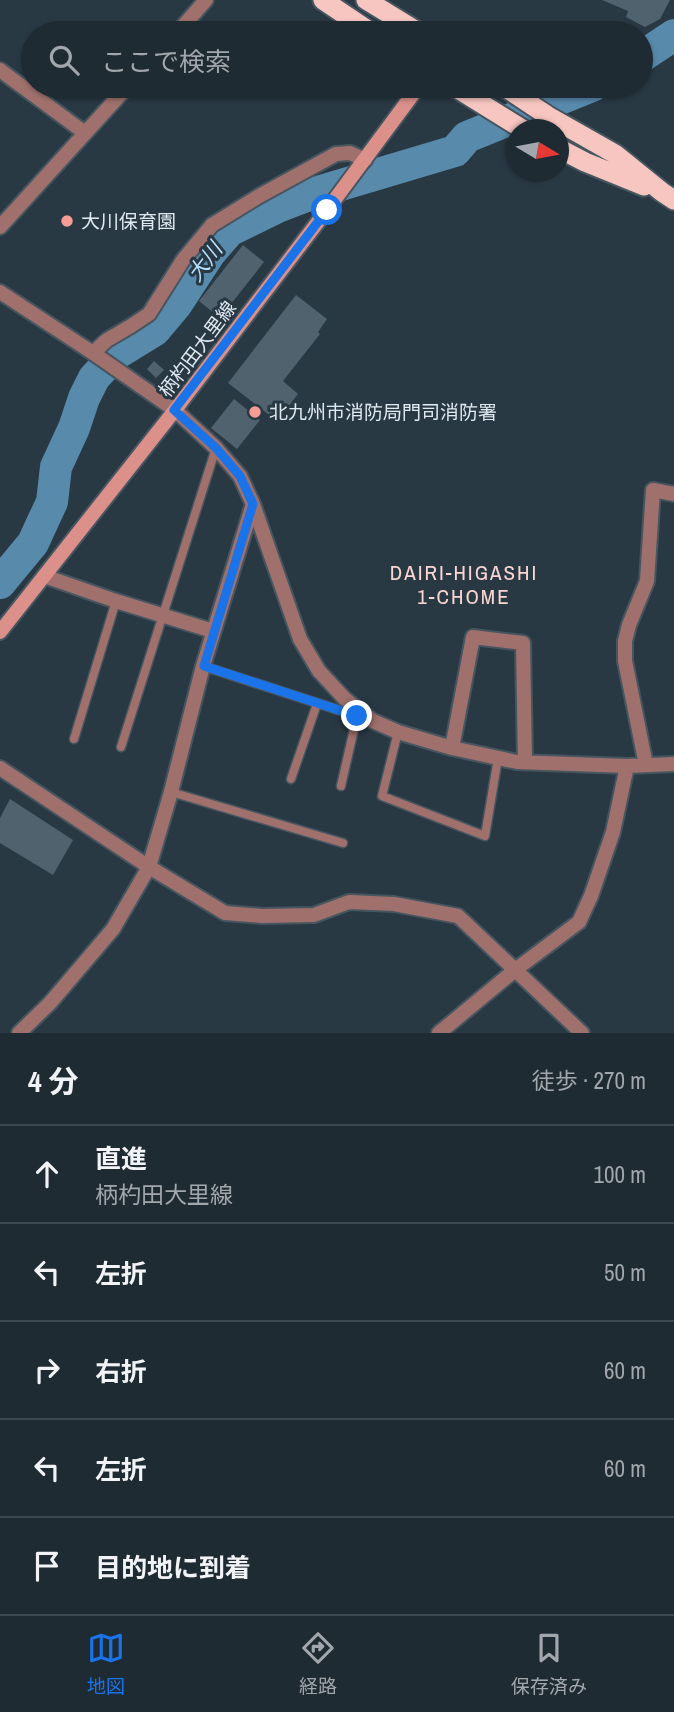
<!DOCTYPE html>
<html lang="ja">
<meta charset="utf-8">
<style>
body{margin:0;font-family:"Archivo Narrow","Noto Sans JP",sans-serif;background:#27333b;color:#f1f3f6}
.compass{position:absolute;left:506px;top:119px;width:63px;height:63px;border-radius:50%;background:#1f2b33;box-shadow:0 2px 5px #0004;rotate:100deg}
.stop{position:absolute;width:21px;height:21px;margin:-16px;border:5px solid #1a73e8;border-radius:50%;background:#fff}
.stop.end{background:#1a73e8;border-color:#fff;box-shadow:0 2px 7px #0008}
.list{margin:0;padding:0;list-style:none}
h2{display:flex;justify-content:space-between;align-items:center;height:91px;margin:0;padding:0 28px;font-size:30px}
h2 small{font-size:23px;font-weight:400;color:#a1a7ac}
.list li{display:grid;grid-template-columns:46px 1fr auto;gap:21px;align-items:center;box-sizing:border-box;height:98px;padding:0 28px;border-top:2px solid #3c474e}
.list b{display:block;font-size:26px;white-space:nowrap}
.list p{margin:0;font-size:23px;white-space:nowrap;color:#a1a7ac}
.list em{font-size:23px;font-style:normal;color:#a1a7ac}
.icon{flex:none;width:38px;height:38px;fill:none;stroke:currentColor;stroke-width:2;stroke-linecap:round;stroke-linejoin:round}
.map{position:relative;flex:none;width:674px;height:1033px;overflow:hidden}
.search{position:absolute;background:#1f2b33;box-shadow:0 2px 5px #0004;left:21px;right:21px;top:21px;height:77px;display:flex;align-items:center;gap:18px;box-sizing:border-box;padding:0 24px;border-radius:38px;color:#a1a7ac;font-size:26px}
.sheet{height:581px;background:#1f2b33}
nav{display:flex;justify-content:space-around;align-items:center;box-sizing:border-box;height:98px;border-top:2px solid #3c474e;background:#1f2b33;font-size:19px;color:#a1a7ac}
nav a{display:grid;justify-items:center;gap:4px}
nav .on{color:#1a73e8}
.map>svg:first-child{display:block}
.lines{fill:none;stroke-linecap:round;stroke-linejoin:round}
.river{stroke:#588aac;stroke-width:32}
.building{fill:#51626f}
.service-casing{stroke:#465560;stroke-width:11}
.minor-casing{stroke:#465560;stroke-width:18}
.tertiary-casing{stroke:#465560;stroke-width:18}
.secondary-casing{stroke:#465560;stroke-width:18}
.trunk-casing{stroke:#465560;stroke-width:23}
.service{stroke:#a0716c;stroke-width:8}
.minor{stroke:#a0716c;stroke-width:14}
.tertiary{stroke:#a0716c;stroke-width:14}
.secondary{stroke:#db908a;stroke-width:14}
.trunk{stroke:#f8c6c0;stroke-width:19}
.route{stroke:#1a73e8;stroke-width:9}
.poi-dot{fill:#f59c95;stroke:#293944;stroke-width:2.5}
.labels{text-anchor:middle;stroke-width:6;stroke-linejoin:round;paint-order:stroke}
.poi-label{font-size:19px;fill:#e0e9f1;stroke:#293944;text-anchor:start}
.street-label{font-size:19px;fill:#e0e9f1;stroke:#293944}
.water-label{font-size:21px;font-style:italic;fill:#b4dfff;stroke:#293944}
.neighbourhood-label{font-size:21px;letter-spacing:2px;fill:#fad6d3;stroke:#293944}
</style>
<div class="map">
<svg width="674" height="1033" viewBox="0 0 674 1033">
<rect width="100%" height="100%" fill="#293944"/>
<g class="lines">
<path class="river" d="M 641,57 L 674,35
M 0,583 L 33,543 L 44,519 L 52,502 L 56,467 L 74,428 L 84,398 L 94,378 L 116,354 L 155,330 L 176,305 L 210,253 L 229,231 L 280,206 L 314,193 L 455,151 L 467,137 L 592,86"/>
</g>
<path class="building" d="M 602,0 L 670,0 L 660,19 L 645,27 L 626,17 L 628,11 Z
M 243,245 L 264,262 L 220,318 L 199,301 Z
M 296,295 L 327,319 L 318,332 L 320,334 L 283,381 L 298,394 L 277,421 L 228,383 Z
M 154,361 L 164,370 L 156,378 L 147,369 Z
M 234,399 L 260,420 L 237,449 L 211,428 Z
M 10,799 L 73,840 L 53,875 L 0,843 L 0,818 Z"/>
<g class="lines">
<g class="service-casing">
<path id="service" d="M 203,666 L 357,716 L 341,786
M 398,732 L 382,796 L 485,836 L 498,758
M 74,739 L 116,601
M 121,747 L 216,448
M 291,779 L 317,704
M 171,792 L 343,843"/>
</g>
<g class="minor-casing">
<path id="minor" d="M 177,33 L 206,0
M 0,70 L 85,133
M 0,227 L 128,86
M 93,353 L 107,340 L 131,326 L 149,314 L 183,260 L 212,225 L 261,195 L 336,154 L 350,153 L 365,160
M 175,410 L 216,448 L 240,476 L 253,504 L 300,639 L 319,671 L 345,699 L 373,721 L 398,732 L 452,748 L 517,762 L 627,766 L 674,764
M 44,576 L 116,601 L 213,631
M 452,748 L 473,637 L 523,643 L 525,762
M 646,765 L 625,661 L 625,641 L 629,625 L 647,581 L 653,490 L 674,494
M 0,768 L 149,867 L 225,913 L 262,916 L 314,915 L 349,902 L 394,904 L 458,916 L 582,1033
M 19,1033 L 50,1003 L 113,929 L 149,867 L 171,792 L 203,666 L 253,504
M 439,1033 L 515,970 L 579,922 L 591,896 L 613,832 L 627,766"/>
</g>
<g class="tertiary-casing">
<path id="tertiary" d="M 0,292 L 93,353 L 175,410"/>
</g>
<g class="secondary-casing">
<path id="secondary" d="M 0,632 L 175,410 L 327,210 L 419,86"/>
</g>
<g class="trunk-casing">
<path id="trunk" d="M 323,0 L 372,33
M 366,0 L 420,33
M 453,86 L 524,130
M 503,86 L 548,116 L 615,154 L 662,192 L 674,200
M 558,148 L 585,162 L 644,186"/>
</g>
<use href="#service" class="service"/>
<use href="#minor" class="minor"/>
<use href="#tertiary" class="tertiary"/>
<use href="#secondary" class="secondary"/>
<use href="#trunk" class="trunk"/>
</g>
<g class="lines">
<path class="route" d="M 327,210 L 174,410 L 216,448 L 240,476 L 253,504 L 204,666 L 357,716"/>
</g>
<g class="poi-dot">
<circle cx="67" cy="221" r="7"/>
<circle cx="255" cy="412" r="7"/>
</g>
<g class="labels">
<g class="poi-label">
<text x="81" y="228">大川保育園</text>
<text x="269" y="419">北九州市消防局門司消防署</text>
</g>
<g class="street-label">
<text transform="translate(197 349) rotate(-53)" y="7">柄杓田大里線</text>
</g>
<g class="water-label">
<text transform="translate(205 262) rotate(-53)" y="7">大川</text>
</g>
<g class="neighbourhood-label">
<text x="464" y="580">DAIRI-HIGASHI<tspan x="464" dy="24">1-CHOME</tspan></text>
</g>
</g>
</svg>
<svg class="compass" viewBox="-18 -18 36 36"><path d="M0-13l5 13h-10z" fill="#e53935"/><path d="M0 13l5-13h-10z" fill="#a1a7ac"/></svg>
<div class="stop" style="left:327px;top:210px"></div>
<div class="stop end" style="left:357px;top:716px"></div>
<div class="search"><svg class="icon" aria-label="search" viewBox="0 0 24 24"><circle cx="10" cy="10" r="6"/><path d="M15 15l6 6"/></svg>ここで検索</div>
</div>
<section class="sheet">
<h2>4 分<small>徒歩 · 270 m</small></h2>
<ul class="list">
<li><svg class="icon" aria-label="ahead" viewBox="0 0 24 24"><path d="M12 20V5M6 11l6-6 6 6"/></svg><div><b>直進</b><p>柄杓田大里線</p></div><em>100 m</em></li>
<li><svg class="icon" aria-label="left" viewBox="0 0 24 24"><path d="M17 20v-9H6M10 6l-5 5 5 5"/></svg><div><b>左折</b></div><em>50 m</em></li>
<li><svg class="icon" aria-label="right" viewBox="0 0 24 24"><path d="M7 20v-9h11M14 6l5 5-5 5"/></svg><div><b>右折</b></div><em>60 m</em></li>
<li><svg class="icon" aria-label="left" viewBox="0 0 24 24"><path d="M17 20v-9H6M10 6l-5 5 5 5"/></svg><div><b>左折</b></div><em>60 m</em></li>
<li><svg class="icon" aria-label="arrive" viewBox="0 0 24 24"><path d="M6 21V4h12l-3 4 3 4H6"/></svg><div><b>目的地に到着</b></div></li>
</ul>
</section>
<nav>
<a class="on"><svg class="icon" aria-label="map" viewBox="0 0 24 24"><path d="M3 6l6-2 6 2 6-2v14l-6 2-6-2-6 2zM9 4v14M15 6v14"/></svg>地図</a>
<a><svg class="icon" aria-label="directions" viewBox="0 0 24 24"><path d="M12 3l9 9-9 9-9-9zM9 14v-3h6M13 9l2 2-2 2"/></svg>経路</a>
<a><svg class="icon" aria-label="saved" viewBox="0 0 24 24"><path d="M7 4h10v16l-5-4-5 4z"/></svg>保存済み</a>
</nav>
